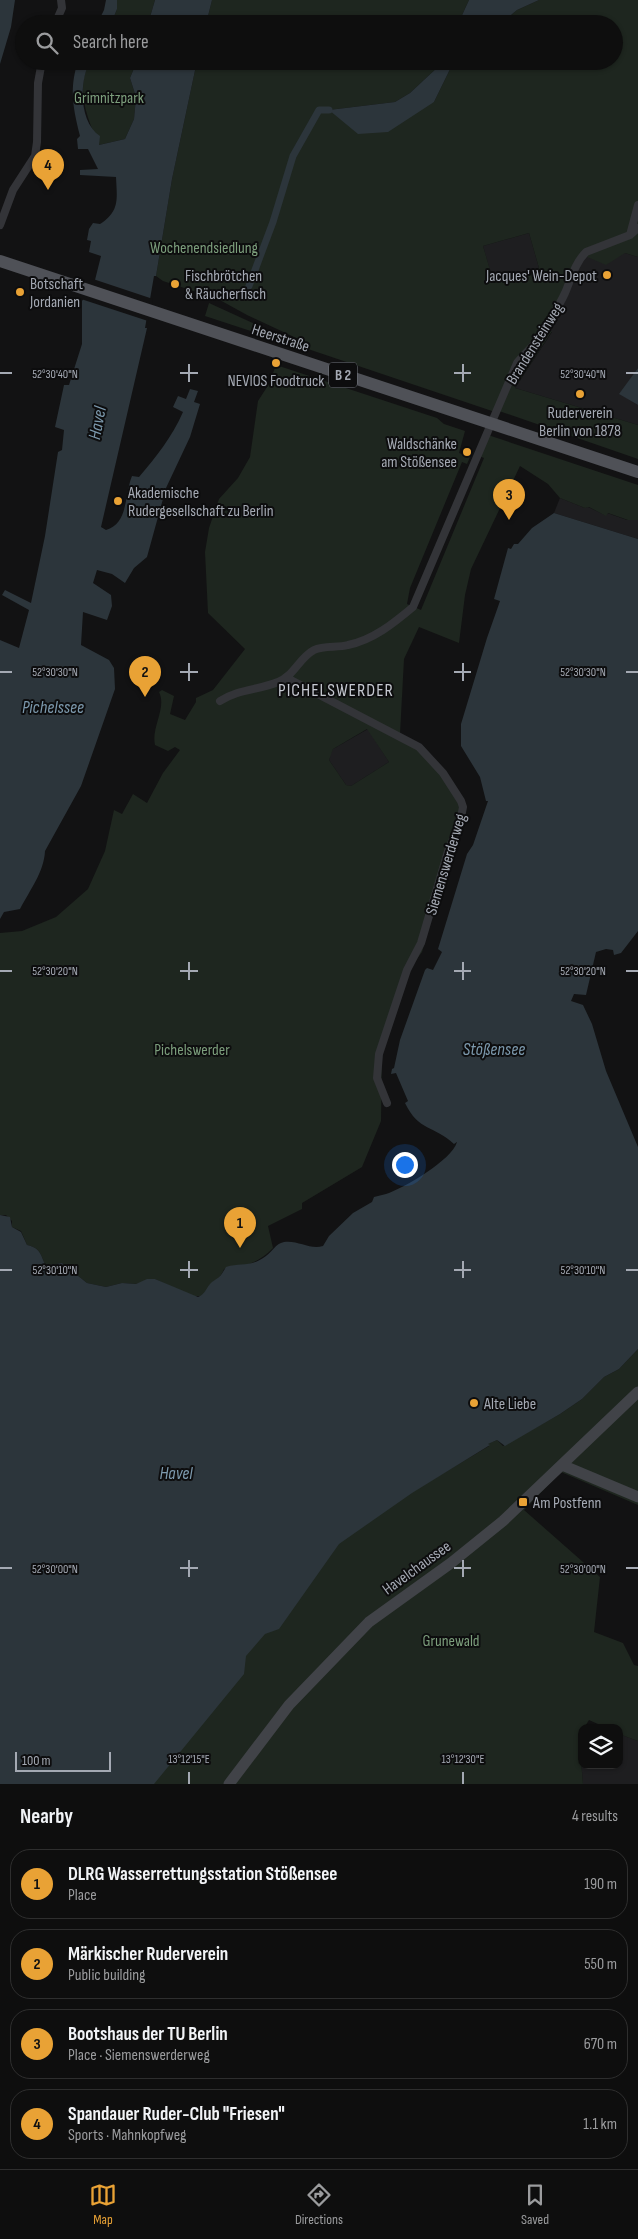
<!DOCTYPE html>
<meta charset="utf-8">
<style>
body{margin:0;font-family:"Sofia Sans Condensed",sans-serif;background:#171717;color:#f1f3f6}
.controls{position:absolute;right:15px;bottom:15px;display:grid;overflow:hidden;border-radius:10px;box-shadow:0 1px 4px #0004}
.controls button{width:45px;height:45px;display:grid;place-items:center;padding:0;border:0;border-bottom:1px solid #2e2e2e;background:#0e0e0e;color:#f1f3f6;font:25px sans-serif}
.scale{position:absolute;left:15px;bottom:12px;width:96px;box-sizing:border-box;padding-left:5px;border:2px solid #a4a9b3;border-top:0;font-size:14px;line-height:18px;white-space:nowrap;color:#a4a9b3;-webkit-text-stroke:4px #0d0d0e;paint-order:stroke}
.you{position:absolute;left:404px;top:1164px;width:18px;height:18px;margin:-12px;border:4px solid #fff;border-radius:50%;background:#1a73e8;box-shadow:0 0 0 8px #1a73e833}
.badge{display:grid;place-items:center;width:32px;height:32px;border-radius:50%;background:#e9a235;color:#111;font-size:16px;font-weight:700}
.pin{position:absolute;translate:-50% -41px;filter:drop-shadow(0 1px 2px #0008)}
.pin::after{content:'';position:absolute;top:26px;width:18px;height:15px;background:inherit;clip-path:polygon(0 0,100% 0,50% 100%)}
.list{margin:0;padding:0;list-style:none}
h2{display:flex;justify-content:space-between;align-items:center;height:65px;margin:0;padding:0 20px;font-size:21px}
h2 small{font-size:16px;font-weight:400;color:#9b9c9e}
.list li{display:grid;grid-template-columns:32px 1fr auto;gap:15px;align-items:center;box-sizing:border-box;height:70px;margin:0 10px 10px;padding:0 10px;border:1px solid #2e2e2e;border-radius:20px}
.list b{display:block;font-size:19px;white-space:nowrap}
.list p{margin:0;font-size:16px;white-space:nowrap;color:#9b9c9e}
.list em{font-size:16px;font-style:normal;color:#9b9c9e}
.icon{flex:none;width:28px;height:28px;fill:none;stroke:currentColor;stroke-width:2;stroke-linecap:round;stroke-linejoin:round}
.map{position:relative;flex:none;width:638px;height:1784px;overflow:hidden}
.search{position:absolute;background:#0e0e0e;box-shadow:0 1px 4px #0004;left:15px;right:15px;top:15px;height:55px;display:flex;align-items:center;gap:12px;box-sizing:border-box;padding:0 18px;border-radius:28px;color:#9b9c9e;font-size:19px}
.sheet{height:385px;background:#0e0e0e}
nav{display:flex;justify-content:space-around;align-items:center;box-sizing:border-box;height:70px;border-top:1px solid #2e2e2e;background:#0e0e0e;font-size:14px;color:#9b9c9e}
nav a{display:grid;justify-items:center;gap:2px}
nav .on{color:#e9a235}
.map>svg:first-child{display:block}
.built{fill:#1e1e20}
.green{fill:#1e261f;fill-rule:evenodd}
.water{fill:#2c353b}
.pier{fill:#121213}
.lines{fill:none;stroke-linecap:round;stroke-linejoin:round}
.canal{stroke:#2c353b;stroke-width:7}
.street{stroke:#333438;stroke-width:8}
.secondary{stroke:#414348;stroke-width:11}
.primary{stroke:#4f5157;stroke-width:12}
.ticks{fill:none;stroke:#a4a9b3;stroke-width:2}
.poi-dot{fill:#e9a235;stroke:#0d0d0e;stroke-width:2}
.labels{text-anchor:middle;stroke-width:4;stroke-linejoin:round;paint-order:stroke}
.shield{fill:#0d0d0e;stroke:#777a82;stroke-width:1}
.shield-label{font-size:15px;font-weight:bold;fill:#a4a9b3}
.park-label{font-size:16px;fill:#7c9e7c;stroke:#0d0d0e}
.poi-label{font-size:16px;fill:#a4a9b3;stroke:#0d0d0e;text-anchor:start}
.street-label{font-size:16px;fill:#a4a9b3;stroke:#0d0d0e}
.water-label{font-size:18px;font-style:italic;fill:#7c99ad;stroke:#0d0d0e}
.neighbourhood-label{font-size:18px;letter-spacing:1px;fill:#c5c8d0;stroke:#0d0d0e}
.ticks-label{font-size:12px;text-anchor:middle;fill:#a4a9b3;stroke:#0d0d0e;stroke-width:4;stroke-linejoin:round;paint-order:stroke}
</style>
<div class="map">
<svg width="638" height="1784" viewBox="0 0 638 1784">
<rect width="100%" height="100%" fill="#121213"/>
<path class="built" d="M 529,233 L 539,268 L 493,281 L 483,246 Z
M 625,253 L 638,257 L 638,368 L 620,394 L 638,405 L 638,425 L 515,388 L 552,332 L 543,332 L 585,256 Z
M 560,498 L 585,508 L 588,507 L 605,515 L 607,513 L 627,520 L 638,520 L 638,539 L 554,513 Z
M 368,729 L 389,762 L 351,786 L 346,785 L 329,760 L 330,754 L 333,749 Z
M 582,1732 L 582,1765 L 619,1765 L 619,1734 L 638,1741 L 638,1784 L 583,1784 L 579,1737 Z"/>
<path class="green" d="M 117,0 L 155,0 L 148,24 L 111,24 L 117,9 Z
M 212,0 L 469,0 L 458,24 L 206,24 Z
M 539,0 L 638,0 L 638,257 L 625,253 L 606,265 L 585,256 L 544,332 L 552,331 L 515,388 L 638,425 L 638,459 L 499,411 L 492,411 L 305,348 L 307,343 L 247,315 L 218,299 L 163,281 L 156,276 L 172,179 L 197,61 L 440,61 L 440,65 L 410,93 L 395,102 L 329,110 L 434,102 L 453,63 L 457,61 L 614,61 L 614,24 L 500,24 L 517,10 ZM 529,233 L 539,268 L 493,280 L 483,246 Z
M 90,61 L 137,61 L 130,78 L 136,97 L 134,119 L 125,139 L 99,145 C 87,118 75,89 90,61 Z
M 209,303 L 294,342 L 297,346 L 205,316 Z
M 276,365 L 437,418 L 444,424 L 465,431 L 459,453 L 470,457 L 467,464 L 462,462 L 410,588 L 407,604 L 421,610 L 484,458 L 479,456 L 488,435 L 638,485 L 638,520 L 628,520 L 608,513 L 606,516 L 589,507 L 585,508 L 560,498 L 548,484 L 520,466 L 471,569 L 465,595 L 459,643 L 419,627 L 404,659 L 400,734 L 424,747 L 465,804 L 422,952 L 409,970 L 382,1054 L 381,1121 L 362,1167 L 302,1203 L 302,1209 L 268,1226 L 273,1248 C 257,1264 246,1266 224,1269 C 222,1276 208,1291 201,1296 L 191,1296 L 155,1279 L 136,1284 L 122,1283 L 106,1287 L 87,1283 L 62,1263 L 49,1265 L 45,1264 C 40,1253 40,1248 27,1245 L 21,1231 L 12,1227 L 12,1221 L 6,1215 L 0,1215 L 0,933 L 22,931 L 56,917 L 88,889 L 105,851 L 114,810 L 122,814 L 133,794 L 147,803 L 163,773 L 180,750 L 175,747 L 168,751 L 155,745 C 151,727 167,708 159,692 L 162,690 L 174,696 L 170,714 L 185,720 L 196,702 L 196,698 L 213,690 L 245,649 L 208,613 L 205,552 L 209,528 L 219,499 L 238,478 L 250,457 L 258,401 L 269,384 ZM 367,729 L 389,762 L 351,786 L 346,785 L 329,760 L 333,749 Z
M 638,1349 L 638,1505 L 561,1472 L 524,1510 L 600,1577 L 594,1632 L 623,1643 L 634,1665 L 638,1666 L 638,1741 L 619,1734 L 619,1728 L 607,1728 L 589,1720 L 584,1728 L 582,1728 L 579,1737 L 583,1784 L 102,1784 L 371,1494 L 412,1492 L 489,1446 L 487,1444 L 497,1440 L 503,1446 L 560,1414 L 582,1399 L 604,1377 L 619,1369 Z"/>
<path class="water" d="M 0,0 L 15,0 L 11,27 L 0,64 Z
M 106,0 L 117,0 L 117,9 L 111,24 L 97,24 L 104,10 Z
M 155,0 L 212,0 L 206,24 L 148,24 Z
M 469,0 L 539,0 L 517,10 L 500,24 L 458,24 Z
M 78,61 L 90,61 C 79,82 79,122 100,136 L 99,145 L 125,139 L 134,119 L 136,97 L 130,78 L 137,61 L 197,61 L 172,179 L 156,276 L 154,276 L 145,328 L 147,328 L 101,527 L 106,530 C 129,523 124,495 132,476 L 139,477 C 156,457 172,437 183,412 L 173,407 L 178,396 L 186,399 L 190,389 L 198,391 L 194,402 L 200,404 L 190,437 L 166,488 L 147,557 L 134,568 L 125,583 L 112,574 L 97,570 L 93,583 L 111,595 L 112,606 L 107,620 L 83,612 L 81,645 L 109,660 L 114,668 L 115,689 L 81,786 L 45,851 C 44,872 30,890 20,909 L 4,912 L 0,919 L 0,640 L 19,648 L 29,610 L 2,595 L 5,590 L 31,603 L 45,536 L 58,452 L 62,450 L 64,430 L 55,427 L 64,385 L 69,385 L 82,344 L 82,301 L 95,280 L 101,256 L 89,252 L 91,241 L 87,240 L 89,229 L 93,223 L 100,224 C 120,211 117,199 116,177 L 80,175 L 80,170 L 98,169 L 88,149 L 78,149 L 77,139 L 80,136 C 73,108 69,89 78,61 Z
M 440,61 L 457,61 L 453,63 L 434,102 L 388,132 L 358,134 L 329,110 L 395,102 L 410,93 L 440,65 Z
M 638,368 L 638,405 L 619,394 Z
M 554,513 L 638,539 L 638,931 L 621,953 L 614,955 L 613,950 L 606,949 L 596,952 L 586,995 L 574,994 L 571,1001 L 583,1005 L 592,1024 L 606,1071 L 638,1147 L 638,1349 L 619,1369 L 604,1377 L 582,1399 L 560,1414 L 505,1446 L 497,1440 L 488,1444 L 490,1445 L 412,1493 L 339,1544 L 279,1629 L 265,1634 L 246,1656 L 244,1674 L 154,1784 L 0,1784 L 0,1215 L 10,1217 L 12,1227 L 21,1232 L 27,1245 C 40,1248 40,1253 45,1264 L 49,1265 L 62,1263 L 87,1283 L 106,1287 L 122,1283 L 136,1284 L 147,1279 L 155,1279 L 198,1297 C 206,1294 206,1287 212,1282 C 221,1276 220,1277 226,1267 C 241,1262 250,1268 266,1256 C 273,1251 275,1244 284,1242 C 298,1240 310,1250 323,1246 L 329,1236 L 353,1213 L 372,1202 L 374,1197 C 378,1196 382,1195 386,1194 C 404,1188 452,1160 457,1142 L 454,1144 C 434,1125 419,1132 405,1103 L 408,1101 L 396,1073 L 391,1074 L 392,1069 L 394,1068 L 400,1040 L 425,970 L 427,968 L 433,970 L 442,952 L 438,949 L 467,854 L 473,845 L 488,801 L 486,801 L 480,777 L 461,746 L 461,724 L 487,638 L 500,601 L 494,599 L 508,548 L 511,549 L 514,544 L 518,544 L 532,528 Z"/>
<path class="pier" d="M 93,279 L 153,299 L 148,321 L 81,299 Z"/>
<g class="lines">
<path class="canal" d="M 249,286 L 273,222 L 293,156 L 319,110 L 329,110"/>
<path class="street" d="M 55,24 L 62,8 L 61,0
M 0,225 L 13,190 L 35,156 L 37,142 L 38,83 L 42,61
M 630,235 L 638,205
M 287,678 L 419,747 L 443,773 L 461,801 L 463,807 L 460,823 L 449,848 L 421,943 L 407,970 L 379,1054 L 377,1078 L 387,1103
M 220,701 C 238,689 259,690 278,682 C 294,676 299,658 314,650 C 324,645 337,648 348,645 C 373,640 394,623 413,607 L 517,363 C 526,351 537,344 544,331 C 551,318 559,306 565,293 C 571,279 575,263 586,252 L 630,235 L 638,228"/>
<path class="secondary" d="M 562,1465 L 638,1497
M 229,1784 L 289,1705 L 369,1622 L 451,1563 L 503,1521 L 638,1392"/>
<path class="primary" d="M 0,261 L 638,472"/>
</g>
<path class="ticks" d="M 189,364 L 189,382M 463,364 L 463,382M 0,373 L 12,373M 180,373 L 198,373M 454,373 L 471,373M 626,373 L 638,373M 189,663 L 189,681M 463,663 L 463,681M 0,672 L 12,672M 180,672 L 198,672M 454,672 L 471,672M 626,672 L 638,672M 189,962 L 189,980M 463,962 L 463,980M 0,971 L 12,971M 180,971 L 198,971M 454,971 L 471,971M 626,971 L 638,971M 189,1261 L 189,1278M 463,1261 L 463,1278M 0,1270 L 12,1270M 180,1270 L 198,1270M 454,1270 L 471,1270M 626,1270 L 638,1270M 189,1560 L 189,1577M 463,1560 L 463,1577M 0,1568 L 12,1568M 180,1568 L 198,1568M 454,1568 L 471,1568M 626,1568 L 638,1568M 189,1772 L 189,1784M 463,1772 L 463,1784"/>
<g class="poi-dot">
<circle cx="607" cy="275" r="5"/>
<circle cx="175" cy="284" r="5"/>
<circle cx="20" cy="292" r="5"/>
<circle cx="276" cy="363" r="5"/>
<circle cx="580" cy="394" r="5"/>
<circle cx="467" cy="452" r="5"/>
<circle cx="118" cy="501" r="5"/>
<circle cx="474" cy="1403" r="5"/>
<rect x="518" y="1497" width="10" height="10" rx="2.5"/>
</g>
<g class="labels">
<rect class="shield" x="329" y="362.5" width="28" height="25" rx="4"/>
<g class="shield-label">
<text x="343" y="380">B 2</text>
</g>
<g class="park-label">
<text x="109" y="103">Grimnitzpark</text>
<text x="204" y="253">Wochenendsiedlung</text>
<text x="192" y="1055">Pichelswerder</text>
<text x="451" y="1646">Grunewald</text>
</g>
<g class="poi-label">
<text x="185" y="281">Fischbrötchen<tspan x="185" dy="18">&amp; Räucherfisch</tspan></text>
<text x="597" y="281" text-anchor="end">Jacques' Wein-Depot</text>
<text x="30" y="289">Botschaft<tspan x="30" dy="18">Jordanien</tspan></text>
<text x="276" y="386" text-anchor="middle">NEVIOS Foodtruck</text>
<text x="580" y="418" text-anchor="middle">Ruderverein<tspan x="580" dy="18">Berlin von 1878</tspan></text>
<text x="457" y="449" text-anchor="end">Waldschänke<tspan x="457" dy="18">am Stößensee</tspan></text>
<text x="128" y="498">Akademische<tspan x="128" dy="18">Rudergesellschaft zu Berlin</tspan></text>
<text x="484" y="1409">Alte Liebe</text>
<text x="533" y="1508">Am Postfenn</text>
</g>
<g class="street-label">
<text transform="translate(281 337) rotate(18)" y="6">Heerstraße</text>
<text transform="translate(534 343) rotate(-58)" y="6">Brandensteinweg</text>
<text transform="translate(445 864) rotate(-73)" y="6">Siemenswerderweg</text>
<text transform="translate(416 1567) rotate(-36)" y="6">Havelchaussee</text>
</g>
<g class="water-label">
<text transform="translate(97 423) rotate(-79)" y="6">Havel</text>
<text x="53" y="713">Pichelssee</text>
<text x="494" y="1055">Stößensee</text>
<text x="176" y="1479">Havel</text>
</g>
<g class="neighbourhood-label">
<text x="336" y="696">PICHELSWERDER</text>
</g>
</g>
<g class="ticks-label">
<text x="55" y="378">52°30'40"N</text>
<text x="583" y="378">52°30'40"N</text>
<text x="55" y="676">52°30'30"N</text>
<text x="583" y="676">52°30'30"N</text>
<text x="55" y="975">52°30'20"N</text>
<text x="583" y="975">52°30'20"N</text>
<text x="55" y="1274">52°30'10"N</text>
<text x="583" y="1274">52°30'10"N</text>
<text x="55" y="1573">52°30'00"N</text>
<text x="583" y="1573">52°30'00"N</text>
<text x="189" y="1763">13°12'15"E</text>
<text x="463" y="1763">13°12'30"E</text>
</g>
</svg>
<div class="controls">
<button><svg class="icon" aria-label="layers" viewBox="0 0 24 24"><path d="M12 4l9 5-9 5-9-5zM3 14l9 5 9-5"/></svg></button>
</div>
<div class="scale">100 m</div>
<div class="you"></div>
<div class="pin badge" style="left:240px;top:1248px">1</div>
<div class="pin badge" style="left:145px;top:697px">2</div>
<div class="pin badge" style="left:509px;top:520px">3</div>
<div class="pin badge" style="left:48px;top:190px">4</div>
<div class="search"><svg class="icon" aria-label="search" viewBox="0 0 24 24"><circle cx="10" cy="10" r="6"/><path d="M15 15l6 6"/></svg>Search here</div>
</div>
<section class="sheet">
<h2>Nearby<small>4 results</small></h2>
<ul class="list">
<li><span class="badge">1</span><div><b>DLRG Wasserrettungsstation Stößensee</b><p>Place</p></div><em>190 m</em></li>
<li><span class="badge">2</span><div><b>Märkischer Ruderverein</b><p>Public building</p></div><em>550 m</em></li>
<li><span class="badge">3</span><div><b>Bootshaus der TU Berlin</b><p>Place · Siemenswerderweg</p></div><em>670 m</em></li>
<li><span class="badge">4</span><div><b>Spandauer Ruder-Club &quot;Friesen&quot;</b><p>Sports · Mahnkopfweg</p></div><em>1.1 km</em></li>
</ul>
</section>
<nav>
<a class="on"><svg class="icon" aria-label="map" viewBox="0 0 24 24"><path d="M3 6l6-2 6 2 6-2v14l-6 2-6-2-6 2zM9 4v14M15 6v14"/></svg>Map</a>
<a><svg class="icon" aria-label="directions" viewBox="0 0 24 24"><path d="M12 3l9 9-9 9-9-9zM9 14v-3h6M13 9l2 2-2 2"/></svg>Directions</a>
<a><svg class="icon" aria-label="saved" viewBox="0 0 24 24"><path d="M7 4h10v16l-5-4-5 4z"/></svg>Saved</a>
</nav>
